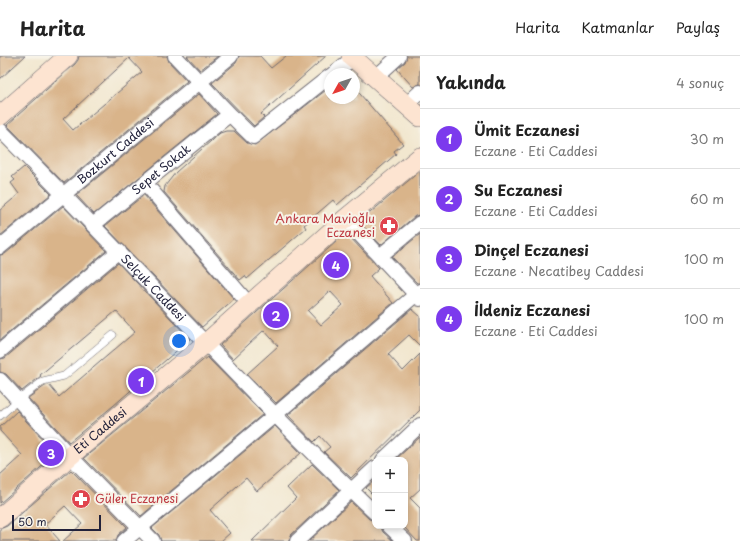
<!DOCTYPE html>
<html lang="tr">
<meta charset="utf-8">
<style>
body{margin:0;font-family:"Playpen Sans",sans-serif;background:#f6f6f6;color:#222}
.controls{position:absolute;right:12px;bottom:12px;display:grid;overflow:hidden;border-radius:8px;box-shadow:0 2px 6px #0003}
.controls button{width:36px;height:36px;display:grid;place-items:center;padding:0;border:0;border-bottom:1px solid #e0e0e0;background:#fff;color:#222;font:20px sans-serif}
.compass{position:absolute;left:324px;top:12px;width:36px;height:36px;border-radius:50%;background:#fff;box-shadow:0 2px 6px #0003;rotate:230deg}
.scale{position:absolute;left:12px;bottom:10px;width:89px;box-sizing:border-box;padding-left:4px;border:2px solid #22223b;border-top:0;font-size:11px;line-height:14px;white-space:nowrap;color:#22223b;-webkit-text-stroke:3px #f7f3e8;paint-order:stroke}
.you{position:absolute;left:179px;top:285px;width:14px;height:14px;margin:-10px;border:3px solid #fff;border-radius:50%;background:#1a73e8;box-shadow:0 0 0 6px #1a73e833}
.badge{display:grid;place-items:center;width:26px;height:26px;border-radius:50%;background:#7c3aed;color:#fff;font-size:13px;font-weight:700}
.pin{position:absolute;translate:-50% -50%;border:2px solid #fff;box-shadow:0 1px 4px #0006}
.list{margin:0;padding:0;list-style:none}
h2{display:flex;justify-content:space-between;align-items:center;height:52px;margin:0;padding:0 16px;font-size:17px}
h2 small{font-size:13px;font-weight:400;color:#767676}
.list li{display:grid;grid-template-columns:26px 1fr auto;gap:12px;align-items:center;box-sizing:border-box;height:60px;padding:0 16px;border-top:1px solid #e0e0e0}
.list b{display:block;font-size:15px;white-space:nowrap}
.list p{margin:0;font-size:13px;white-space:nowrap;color:#767676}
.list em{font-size:13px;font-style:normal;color:#767676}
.map{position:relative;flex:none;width:420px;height:485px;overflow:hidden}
header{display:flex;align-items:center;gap:24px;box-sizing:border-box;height:56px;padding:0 20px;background:#fff;border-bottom:1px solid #e0e0e0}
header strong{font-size:19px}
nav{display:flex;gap:22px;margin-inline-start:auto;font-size:14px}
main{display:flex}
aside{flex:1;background:#fff}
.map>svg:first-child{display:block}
.building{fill:#d9b48a;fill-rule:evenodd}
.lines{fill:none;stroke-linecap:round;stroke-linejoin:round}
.lane-casing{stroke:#6b676f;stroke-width:8}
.street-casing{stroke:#6b676f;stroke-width:16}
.secondary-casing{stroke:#6b676f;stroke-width:20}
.lane{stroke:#fff;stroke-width:7}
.street{stroke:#fff;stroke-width:14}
.secondary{stroke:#fde4d1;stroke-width:19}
.labels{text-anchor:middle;stroke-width:4;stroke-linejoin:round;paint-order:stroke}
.street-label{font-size:12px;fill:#22223b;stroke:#f7f3e8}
.health-label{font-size:12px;fill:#be3a42;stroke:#f7f3e8;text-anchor:end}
</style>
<header>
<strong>Harita</strong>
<nav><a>Harita</a><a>Katmanlar</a><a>Paylaş</a></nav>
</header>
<main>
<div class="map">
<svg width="420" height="485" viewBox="0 0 420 485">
<rect width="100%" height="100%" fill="#f7f3e8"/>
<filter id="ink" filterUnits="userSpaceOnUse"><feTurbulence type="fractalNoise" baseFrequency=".025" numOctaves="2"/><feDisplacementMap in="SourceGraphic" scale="8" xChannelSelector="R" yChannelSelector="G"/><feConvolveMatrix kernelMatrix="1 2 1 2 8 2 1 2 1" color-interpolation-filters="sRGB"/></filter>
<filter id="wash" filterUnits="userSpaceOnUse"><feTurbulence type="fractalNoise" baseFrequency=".012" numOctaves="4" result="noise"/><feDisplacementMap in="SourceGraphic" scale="16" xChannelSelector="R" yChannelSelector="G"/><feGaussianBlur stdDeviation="0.9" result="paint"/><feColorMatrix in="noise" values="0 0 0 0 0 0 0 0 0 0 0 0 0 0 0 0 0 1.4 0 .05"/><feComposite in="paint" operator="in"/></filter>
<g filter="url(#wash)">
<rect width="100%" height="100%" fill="#f2e7cf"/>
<g id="blocks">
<path class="building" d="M 0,0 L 25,0 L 0,23 Z
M 79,0 L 167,0 L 169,6 L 187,25 L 64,127 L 7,69 L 75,8 L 78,4 ZM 129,2 L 142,16 L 73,74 L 63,63 Z
M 187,0 L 218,0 L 200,14 Z
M 239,0 L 260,0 L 271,12 L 286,0 L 326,0 L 261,58 L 264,61 L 254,70 L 212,27 L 236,7 Z
M 407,0 L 420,0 L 420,28 L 413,31 L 397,13 L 405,6 Z
M 330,31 L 330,42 L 354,42 L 354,31 L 403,88 L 394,95 L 396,98 L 337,149 L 333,144 L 304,169 L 306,172 L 247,223 L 245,220 L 240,224 L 164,136 L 165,130 L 176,116 L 220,77 L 226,75 L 234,75 L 247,87 L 255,89 Z
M 199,38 L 217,58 L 94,158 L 76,139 Z
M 24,111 L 51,138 L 0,180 L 0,154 L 19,138 L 11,127 L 15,124 L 12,121 Z
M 420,115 L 420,159 L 415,160 L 381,189 L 359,166 Z
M 144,139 L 234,243 L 202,271 L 105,170 Z
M 63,150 L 106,195 L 0,284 L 0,199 L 5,198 Z
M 346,177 L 379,212 L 370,220 L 393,247 L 276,347 L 247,318 L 278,290 L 264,274 L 233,303 L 220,289 ZM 330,235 L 343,249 L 321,269 L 308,255 Z
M 420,178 L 420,227 L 417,227 L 392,201 Z
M 118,207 L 190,283 L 113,350 L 69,386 L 28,342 L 45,330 L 49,329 L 59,341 L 135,276 L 116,255 L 40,319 L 41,320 L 22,335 L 6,318 L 0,316 L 0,303 L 5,302 Z
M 412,253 L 420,260 L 420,290 L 409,279 L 388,298 L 403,315 L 420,298 L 420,354 L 351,422 L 324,396 L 330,391 L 320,380 L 314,386 L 288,359 Z
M 207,301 L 263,358 L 141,460 L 84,402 Z
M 17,355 L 56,398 L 0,447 L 0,419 L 22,399 L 0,375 L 0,371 Z
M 275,370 L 301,397 L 257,435 L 246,422 L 210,454 L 230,477 L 221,485 L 161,485 L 159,479 L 152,472 Z
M 420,381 L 420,433 L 410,442 L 420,452 L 420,485 L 417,485 L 405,472 L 405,404 L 395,404 Z
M 312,408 L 339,434 L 291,479 L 289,485 L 252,485 L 296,442 L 287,432 Z
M 71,414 L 127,471 L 118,479 L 116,485 L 63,485 L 82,468 L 65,450 L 45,468 L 60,485 L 0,485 L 0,473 L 7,470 Z
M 375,424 L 375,441 L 366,432 Z
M 351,446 L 369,463 L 375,465 L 375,470 L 380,470 L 383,476 L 393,485 L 309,485 Z"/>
</g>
</g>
<g filter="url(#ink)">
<use href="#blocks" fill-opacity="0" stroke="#6b676f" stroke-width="1"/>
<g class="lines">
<g class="lane-casing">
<path id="lane" d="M 0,360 L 18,344 L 43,325 L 64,320 L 113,279"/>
</g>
<g class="street-casing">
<g id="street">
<path d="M 175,0 C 201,27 225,55 253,81 L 330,20"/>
<path d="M 333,18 L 353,2"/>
<path d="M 375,22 L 399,0"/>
<path d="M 406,49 L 420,36"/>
<path id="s1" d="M 0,74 C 126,200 245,334 375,457"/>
<path d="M 145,127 L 249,248"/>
<path d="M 345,163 L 420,243"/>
<path id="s2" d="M 93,169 L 229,59"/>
<path id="s3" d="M 0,191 L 231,0"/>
<path d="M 380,200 L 420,167"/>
<path d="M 0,295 L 119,195"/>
<path d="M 0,324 L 70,400 L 153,485"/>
<path d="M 383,404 L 420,369"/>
<path d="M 389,470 L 405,485"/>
<path d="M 124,485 L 276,358 L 420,235"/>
<path d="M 297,485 L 375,412"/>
</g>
</g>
<g class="secondary-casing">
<g id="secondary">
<path d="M 351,0 L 420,61"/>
<path d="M 0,60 L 68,0"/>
<path id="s4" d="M 0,462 L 70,400 L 206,287 L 345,163 L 420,101"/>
</g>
</g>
<use href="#lane" class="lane"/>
<use href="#street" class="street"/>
<use href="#secondary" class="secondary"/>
</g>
</g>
<defs>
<g id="pharmacy-disc" transform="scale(1)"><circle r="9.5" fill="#e0444e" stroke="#f7f3e8"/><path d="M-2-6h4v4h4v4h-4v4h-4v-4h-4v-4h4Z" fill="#fff"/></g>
</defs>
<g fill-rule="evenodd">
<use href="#pharmacy-disc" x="389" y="170"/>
<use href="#pharmacy-disc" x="81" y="443"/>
</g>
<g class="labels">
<g class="street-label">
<text dy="4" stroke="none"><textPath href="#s3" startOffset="150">Bozkurt Caddesi</textPath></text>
<text dy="4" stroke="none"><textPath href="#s2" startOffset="88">Sepet Sokak</textPath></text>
<text dy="4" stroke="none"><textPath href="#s1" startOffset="220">Selçuk Caddesi</textPath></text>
<text dy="4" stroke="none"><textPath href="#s4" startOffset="133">Eti Caddesi</textPath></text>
</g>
<g class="health-label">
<text x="375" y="167">Ankara Mavioğlu<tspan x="375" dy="14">Eczanesi</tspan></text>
<text x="95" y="447" text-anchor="start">Güler Eczanesi</text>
</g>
</g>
</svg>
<div class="controls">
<button>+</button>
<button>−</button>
</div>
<svg class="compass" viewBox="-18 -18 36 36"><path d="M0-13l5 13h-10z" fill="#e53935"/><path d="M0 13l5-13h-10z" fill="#767676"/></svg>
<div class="scale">50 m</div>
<div class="you"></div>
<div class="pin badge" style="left:141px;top:325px">1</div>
<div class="pin badge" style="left:276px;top:259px">2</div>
<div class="pin badge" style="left:51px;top:397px">3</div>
<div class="pin badge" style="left:336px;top:209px">4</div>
</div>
<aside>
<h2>Yakında<small>4 sonuç</small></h2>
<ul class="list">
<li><span class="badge">1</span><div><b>Ümit Eczanesi</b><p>Eczane · Eti Caddesi</p></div><em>30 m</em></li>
<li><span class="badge">2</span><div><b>Su Eczanesi</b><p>Eczane · Eti Caddesi</p></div><em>60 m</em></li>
<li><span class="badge">3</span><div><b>Dinçel Eczanesi</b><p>Eczane · Necatibey Caddesi</p></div><em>100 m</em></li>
<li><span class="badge">4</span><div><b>İldeniz Eczanesi</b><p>Eczane · Eti Caddesi</p></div><em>100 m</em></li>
</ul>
</aside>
</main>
